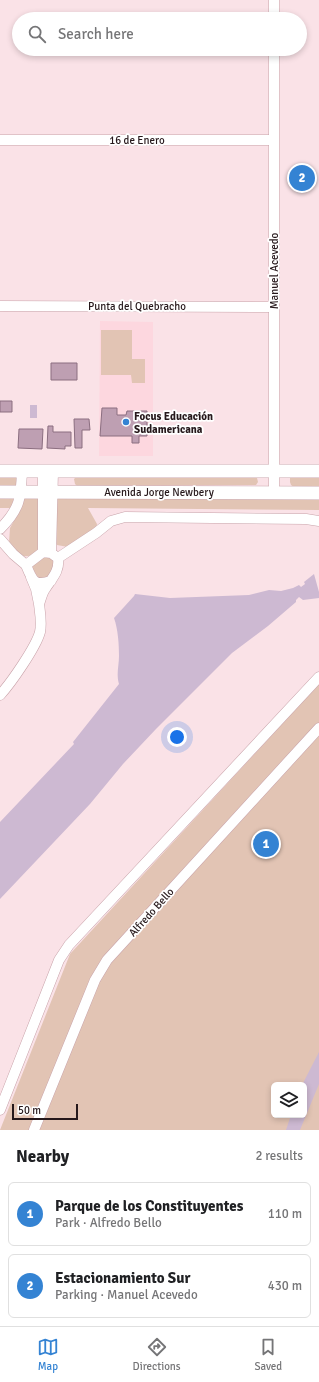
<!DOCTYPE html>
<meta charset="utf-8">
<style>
body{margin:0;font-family:Signika,sans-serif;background:#f6f6f6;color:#202124}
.controls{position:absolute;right:12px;bottom:12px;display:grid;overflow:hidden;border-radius:6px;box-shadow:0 2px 6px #0003}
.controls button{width:36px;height:36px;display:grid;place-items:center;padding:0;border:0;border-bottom:1px solid #e0e0e0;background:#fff;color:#202124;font:20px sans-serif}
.scale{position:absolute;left:12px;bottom:10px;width:66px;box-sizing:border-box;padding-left:4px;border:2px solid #26181b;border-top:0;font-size:11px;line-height:14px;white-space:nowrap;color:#26181b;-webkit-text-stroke:3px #fff;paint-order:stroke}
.you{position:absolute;left:177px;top:737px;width:14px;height:14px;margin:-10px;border:3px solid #fff;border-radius:50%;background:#1a73e8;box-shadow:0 0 0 6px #1a73e833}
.badge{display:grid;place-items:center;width:26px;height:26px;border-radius:50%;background:#3483d3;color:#fff;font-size:13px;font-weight:700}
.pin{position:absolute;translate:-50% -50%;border:2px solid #fff;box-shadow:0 1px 4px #0006}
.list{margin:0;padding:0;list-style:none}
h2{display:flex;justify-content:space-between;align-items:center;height:52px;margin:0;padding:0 16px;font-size:17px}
h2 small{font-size:13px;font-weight:400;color:#757577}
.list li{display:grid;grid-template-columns:26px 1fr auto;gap:12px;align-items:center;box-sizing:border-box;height:64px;margin:0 8px 8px;padding:0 8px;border:1px solid #e0e0e0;border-radius:6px}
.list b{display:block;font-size:15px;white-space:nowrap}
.list p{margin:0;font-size:13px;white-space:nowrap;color:#757577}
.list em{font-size:13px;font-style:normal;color:#757577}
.icon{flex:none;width:22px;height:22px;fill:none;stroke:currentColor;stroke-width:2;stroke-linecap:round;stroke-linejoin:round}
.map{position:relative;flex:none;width:319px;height:1130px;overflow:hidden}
.search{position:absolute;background:#fff;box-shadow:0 2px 6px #0003;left:12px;right:12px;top:12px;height:44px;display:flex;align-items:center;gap:10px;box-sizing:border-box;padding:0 14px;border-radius:22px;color:#757577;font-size:15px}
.sheet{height:196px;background:#fff}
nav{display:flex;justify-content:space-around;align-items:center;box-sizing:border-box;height:56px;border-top:1px solid #e0e0e0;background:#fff;font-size:11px;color:#757577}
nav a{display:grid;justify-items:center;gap:2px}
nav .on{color:#3483d3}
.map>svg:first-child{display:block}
.built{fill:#fdd7df}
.green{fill:#e2c4b4;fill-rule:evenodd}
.water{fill:#cdb9d2}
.building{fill:#be9fb2;stroke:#8b6e80}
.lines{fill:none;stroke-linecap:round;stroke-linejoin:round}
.minor-casing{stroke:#c8a3aa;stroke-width:11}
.major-casing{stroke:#c8a3aa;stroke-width:14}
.minor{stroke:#fff;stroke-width:10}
.major{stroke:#fff;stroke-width:13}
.poi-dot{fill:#3483d3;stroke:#fff;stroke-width:1.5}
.labels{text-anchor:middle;stroke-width:3.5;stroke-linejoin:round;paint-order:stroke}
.street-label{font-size:11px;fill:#26181b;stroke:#fff}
.poi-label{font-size:11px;font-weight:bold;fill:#26181b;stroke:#fff;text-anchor:start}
</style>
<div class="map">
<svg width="319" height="1130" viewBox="0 0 319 1130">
<rect width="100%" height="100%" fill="#fae2e7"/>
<path class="built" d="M 100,321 L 153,322 L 153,456 L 99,456 Z"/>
<path class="green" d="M 101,330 L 132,330 L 132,359 L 145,359 L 145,383 L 132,383 L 131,375 L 101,375 Z
M 0,476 L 21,476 L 21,486 L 0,486 Z
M 77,476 L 254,477 L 257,478 L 258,482 L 256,485 L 253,485 L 77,486 L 75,484 L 74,479 Z
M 293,477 L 319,477 L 319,487 L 294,487 L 291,485 L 290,482 L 290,478 Z
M 0,492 L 319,493 L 319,510 L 88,508 L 97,524 L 96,529 L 68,547 L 57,545 L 40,525 L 38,552 C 22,561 20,555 9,543 L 10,528 L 21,508 L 0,508 Z
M 43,552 L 59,564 L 42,584 L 26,565 Z
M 319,684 L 319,1130 L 0,1130 L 70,954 ZM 274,1085 L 304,1085 L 304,1115 L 274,1115 Z"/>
<path class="water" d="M 30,405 L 37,405 L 37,418 L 30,418 Z
M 314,574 L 319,592 L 319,598 L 303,600 L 299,597 L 296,600 L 296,602 L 268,626 L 232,653 L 156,729 L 123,764 L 90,804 L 0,899 L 0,822 L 74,744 L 73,742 L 119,684 C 116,674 119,666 119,656 C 119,644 118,629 114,618 L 134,596 L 135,594 L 170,598 L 249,595 L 269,590 L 281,591 L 293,588 L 299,585 L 301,587 L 305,584 L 304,582 Z
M 319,1052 L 319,1084 L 300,1130 L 286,1130 L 291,1115 L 304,1115 L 304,1085 L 302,1085 Z"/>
<path class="building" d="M 51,363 L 77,363 L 77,380 L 51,380 Z
M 0,401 L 12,401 L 12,412 L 0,412 Z
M 102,408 L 117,408 L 117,415 L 126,415 L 127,411 L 147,411 L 147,436 L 139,436 L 139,443 L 132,443 L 132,436 L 100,436 Z
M 74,419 L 89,419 L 90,430 L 82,430 L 82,448 L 75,448 Z
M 48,426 L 53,426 L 53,432 L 71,432 L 71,446 L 65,446 L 65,449 L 47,448 Z
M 19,429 L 43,429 L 42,449 L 18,448 Z"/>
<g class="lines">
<g class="minor-casing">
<path id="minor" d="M 274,19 L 274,0
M 0,140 L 274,140
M 0,306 L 274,307
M 43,471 L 43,552
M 274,493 L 274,49
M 0,529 C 20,509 21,498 22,471
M 0,539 L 13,554 L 26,565
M 51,553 L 53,471
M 58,558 L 96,533 L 111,521 L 125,517 L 306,519 L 319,521
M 31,577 L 36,589 L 39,604 C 41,599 42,593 45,589 C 52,578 60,571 58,558 L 51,553 L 43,552 L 26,565 C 32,580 34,587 51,581
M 0,695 C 11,683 36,647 40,632 C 42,623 40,612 39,604
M 0,1110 L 59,960 L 69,945 L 319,677
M 34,1130 L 95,980 L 107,960 L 319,728"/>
</g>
<g class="major-casing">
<path id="major" d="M 0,471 L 319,471
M 0,492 L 319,493"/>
</g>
<use href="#minor" class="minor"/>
<use href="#major" class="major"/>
</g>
<circle class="poi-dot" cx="126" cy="422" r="4"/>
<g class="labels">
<g class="street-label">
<text x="137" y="144">16 de Enero</text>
<text transform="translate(274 271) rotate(-90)" y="4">Manuel Acevedo</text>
<text x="137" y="310">Punta del Quebracho</text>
<text x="159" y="496">Avenida Jorge Newbery</text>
<text transform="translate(151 912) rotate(-48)" y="4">Alfredo Bello</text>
</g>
<g class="poi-label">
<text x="134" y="420">Focus Educación<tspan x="134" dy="13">Sudamericana</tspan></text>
</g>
</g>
</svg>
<div class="controls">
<button><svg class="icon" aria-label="layers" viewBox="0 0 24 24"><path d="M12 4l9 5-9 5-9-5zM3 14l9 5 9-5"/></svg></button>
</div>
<div class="scale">50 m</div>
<div class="you"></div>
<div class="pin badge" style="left:266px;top:844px">1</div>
<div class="pin badge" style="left:302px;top:178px">2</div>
<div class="search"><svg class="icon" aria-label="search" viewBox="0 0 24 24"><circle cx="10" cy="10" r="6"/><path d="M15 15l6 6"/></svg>Search here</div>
</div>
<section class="sheet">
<h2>Nearby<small>2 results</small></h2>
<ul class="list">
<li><span class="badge">1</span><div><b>Parque de los Constituyentes</b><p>Park · Alfredo Bello</p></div><em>110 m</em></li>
<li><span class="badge">2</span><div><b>Estacionamiento Sur</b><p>Parking · Manuel Acevedo</p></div><em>430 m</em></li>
</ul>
</section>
<nav>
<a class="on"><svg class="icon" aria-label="map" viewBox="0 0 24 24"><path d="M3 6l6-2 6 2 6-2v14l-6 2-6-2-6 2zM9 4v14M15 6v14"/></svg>Map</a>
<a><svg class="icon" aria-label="directions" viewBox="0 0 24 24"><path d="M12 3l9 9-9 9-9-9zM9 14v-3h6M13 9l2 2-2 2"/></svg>Directions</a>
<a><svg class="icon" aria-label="saved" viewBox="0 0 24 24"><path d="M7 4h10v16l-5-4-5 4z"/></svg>Saved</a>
</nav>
